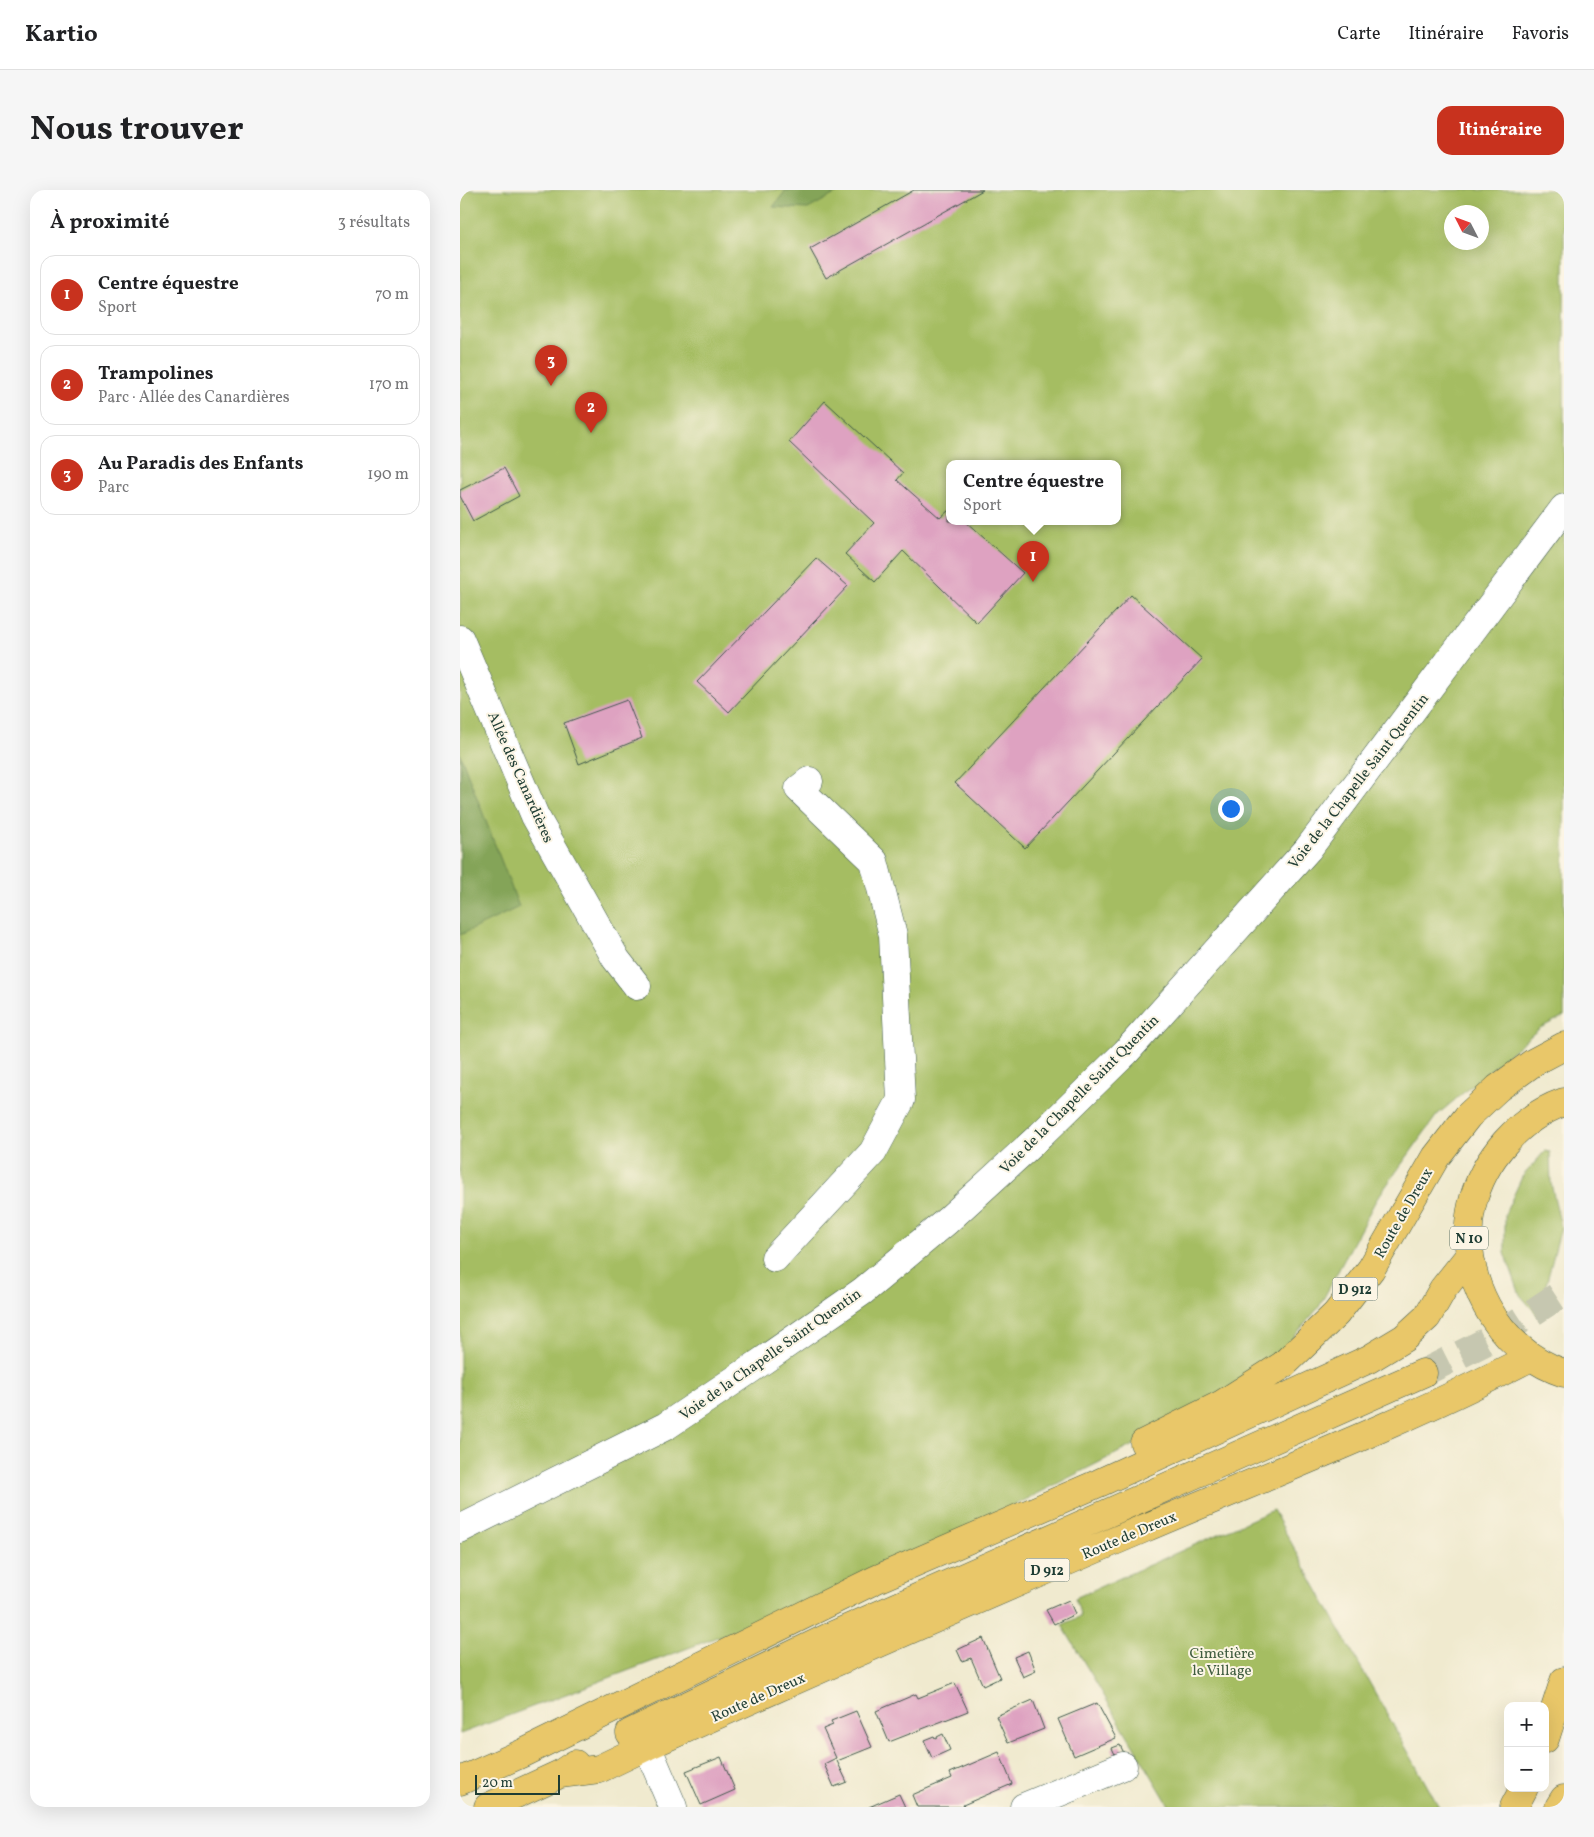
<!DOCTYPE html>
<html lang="fr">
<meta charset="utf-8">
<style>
body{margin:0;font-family:Vollkorn,serif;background:#f6f6f6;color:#202124}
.controls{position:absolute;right:15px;bottom:15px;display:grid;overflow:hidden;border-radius:10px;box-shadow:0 5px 20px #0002}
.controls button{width:45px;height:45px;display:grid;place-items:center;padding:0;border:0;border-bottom:1px solid #e0e0e0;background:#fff;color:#202124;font:25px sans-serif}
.compass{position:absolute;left:984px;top:15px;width:45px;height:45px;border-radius:50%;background:#fff;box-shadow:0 5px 20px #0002;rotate:312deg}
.scale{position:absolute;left:15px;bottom:12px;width:85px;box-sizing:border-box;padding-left:5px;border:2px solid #1f3d34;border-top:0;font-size:14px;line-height:18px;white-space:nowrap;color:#1f3d34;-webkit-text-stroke:4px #fcf5e5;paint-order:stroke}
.you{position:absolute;left:770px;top:618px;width:18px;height:18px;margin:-12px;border:4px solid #fff;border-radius:50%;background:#1a73e8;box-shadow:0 0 0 8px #1a73e833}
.badge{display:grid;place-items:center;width:32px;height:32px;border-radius:50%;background:#c8321e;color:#fff;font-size:16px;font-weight:700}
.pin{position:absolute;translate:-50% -41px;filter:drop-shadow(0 1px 2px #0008)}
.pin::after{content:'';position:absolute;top:26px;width:18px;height:15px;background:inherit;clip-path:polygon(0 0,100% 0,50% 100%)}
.popup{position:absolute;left:486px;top:270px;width:175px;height:65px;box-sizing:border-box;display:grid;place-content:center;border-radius:10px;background:#fff;filter:drop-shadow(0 1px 4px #0005);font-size:16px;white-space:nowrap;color:#757577}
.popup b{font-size:19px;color:#202124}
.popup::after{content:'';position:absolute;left:50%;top:100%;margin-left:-10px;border:10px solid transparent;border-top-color:#fff}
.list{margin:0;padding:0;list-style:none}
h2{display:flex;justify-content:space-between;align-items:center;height:65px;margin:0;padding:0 20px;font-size:21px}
h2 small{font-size:16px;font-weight:400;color:#757577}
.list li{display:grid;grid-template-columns:32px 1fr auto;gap:15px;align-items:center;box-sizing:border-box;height:80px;margin:0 10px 10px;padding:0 10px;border:1px solid #e0e0e0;border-radius:15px}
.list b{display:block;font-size:19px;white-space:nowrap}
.list p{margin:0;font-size:16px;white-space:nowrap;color:#757577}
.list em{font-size:16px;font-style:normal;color:#757577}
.map{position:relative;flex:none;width:1104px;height:1617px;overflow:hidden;border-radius:15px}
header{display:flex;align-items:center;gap:30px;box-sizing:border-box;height:70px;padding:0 25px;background:#fff;border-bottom:1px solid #e0e0e0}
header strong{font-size:24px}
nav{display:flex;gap:28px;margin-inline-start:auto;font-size:18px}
.intro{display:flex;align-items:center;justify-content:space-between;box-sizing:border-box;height:120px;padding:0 30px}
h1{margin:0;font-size:35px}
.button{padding:12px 22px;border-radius:15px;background:#c8321e;color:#fff;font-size:18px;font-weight:700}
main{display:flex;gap:30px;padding:0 30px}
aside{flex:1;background:#fff;border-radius:15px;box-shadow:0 5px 20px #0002}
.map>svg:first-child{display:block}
.green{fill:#a5bd62;stroke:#627d4b;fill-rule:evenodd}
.forest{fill:#84a458;stroke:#527046}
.building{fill:#dea2c1}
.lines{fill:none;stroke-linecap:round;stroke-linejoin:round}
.major-tunnel{stroke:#c6c7b0;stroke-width:28;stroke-dasharray:28 14;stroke-linecap:butt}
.minor-casing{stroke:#3e574b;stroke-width:29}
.major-casing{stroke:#3e574b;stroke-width:29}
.minor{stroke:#fff;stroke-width:28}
.major{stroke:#e9c769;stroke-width:28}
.labels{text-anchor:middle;stroke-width:4;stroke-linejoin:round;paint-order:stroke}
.shield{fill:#fcf5e5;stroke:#617469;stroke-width:1}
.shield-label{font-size:14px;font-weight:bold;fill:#1f3d34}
.street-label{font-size:15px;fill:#1f3d34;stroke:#fcf5e5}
.park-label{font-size:15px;fill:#405d40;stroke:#fcf5e5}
</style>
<header>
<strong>Kartio</strong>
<nav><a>Carte</a><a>Itinéraire</a><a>Favoris</a></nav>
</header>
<div class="intro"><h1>Nous trouver</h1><a class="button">Itinéraire</a></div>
<main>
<aside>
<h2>À proximité<small>3 résultats</small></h2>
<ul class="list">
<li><span class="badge">1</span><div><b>Centre équestre</b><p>Sport</p></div><em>70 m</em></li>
<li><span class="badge">2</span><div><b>Trampolines</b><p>Parc · Allée des Canardières</p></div><em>170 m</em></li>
<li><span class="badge">3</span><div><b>Au Paradis des Enfants</b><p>Parc</p></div><em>190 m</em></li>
</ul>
</aside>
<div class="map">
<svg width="1104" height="1617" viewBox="0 0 1104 1617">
<rect width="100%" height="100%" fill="#fcf5e5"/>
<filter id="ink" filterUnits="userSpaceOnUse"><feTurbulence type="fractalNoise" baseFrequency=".02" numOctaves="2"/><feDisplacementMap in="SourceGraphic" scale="10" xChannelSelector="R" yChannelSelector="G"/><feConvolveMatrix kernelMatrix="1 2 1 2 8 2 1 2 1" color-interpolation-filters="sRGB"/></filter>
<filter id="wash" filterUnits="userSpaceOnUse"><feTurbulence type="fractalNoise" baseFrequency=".0096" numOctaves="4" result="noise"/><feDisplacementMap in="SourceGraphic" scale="20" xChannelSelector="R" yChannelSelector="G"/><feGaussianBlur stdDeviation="1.12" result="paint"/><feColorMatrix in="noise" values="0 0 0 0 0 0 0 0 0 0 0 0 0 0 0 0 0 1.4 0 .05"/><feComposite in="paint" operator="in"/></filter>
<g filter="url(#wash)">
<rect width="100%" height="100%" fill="#f0eacf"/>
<path class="green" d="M 0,0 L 1104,0 L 1104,826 L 1080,838 L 977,925 L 916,1010 L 859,1117 L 795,1193 L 406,1391 L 0,1544 ZM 992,22 L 1022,22 L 1022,52 L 992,52 ZM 489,273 L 657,273 L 657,331 L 489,331 Z
M 1085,961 L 1090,962 L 1091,993 L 1101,1037 L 1085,1099 L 1081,1129 L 1060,1105 L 1045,1063 L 1045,1024 L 1062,987 Z
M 813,1320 L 979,1617 L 710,1617 L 602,1435 L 621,1426 L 615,1408 Z"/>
<path class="forest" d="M 326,0 L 382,0 L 348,19 L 313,17 Z
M 0,564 L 59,717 L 0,745 Z"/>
<g id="blocks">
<path class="building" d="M 454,0 L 523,0 L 366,88 L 350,59 Z
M 365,211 L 443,283 L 437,290 L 480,328 L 489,320 L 489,331 L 505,331 L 563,383 L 517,433 L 443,361 L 415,392 L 385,364 L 414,333 L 329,252 Z
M 44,278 L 59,306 L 13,331 L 0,306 L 0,300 Z
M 356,368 L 388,396 L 269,522 L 237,492 Z
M 671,405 L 742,469 L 565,658 L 495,593 Z
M 167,510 L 182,548 L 119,574 L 104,533 Z
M 609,1410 L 615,1424 L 594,1434 L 586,1420 Z
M 523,1448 L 540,1488 L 523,1496 L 511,1468 L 502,1471 L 497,1460 Z
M 568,1461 L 576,1481 L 563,1487 L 554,1467 Z
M 495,1493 L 508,1521 L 429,1552 L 416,1521 L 456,1504 L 458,1508 Z
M 573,1510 L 584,1539 L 548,1553 L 536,1526 Z
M 637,1513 L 656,1548 L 614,1566 L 598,1529 Z
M 396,1521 L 412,1557 L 377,1571 L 387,1592 L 374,1597 L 364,1574 L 376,1568 L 363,1539 L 373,1535 L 371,1531 Z
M 483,1544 L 490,1560 L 472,1568 L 464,1550 L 474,1546 L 475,1548 Z
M 660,1555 L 667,1569 L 659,1573 L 652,1558 Z
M 539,1562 L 552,1594 L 503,1615 L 504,1617 L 457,1617 L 452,1605 L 492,1588 L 490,1583 Z
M 261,1567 L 275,1600 L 241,1615 L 226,1581 Z
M 439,1604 L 445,1617 L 409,1617 Z"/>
</g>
</g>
<g filter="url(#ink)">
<use href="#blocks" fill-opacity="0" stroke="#3e574b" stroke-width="1"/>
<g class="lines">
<path class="major-tunnel" d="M 963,1183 L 1035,1147 L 1104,1102"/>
<g class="minor-casing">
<path id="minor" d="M 0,449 L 75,626 L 156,769 L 177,796
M 315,1068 L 413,962 L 441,910 L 433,745 L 414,671 L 339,599 L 349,591
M 0,1339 L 206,1236 L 291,1179 L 403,1101 L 487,1031 L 581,945 L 666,862 L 848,659 L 1104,318
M 187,1556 L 213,1617
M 564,1617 L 663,1576"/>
</g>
<g class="major-casing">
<path id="major" d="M 1104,912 C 1059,928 1023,969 1012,1015 C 996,1084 1037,1161 1104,1183
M 684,1253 L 762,1214 L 823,1175 L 876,1124 L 911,1079 L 976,967 L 1008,926 L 1038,898 L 1074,872 L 1104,856
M 170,1543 L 371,1446 L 963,1183
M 1085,1549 L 1104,1491
M 100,1584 L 139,1579 L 187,1556 C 353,1482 518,1409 685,1338 C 814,1283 946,1232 1071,1167
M 0,1591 L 63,1563 L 417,1389 L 639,1293 L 909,1169 L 944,1148 L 967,1127 L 983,1099 L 1010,1065
M 28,1617 L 100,1584 L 115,1574
M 1054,1617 L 1064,1598
M 1099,1617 L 1104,1609"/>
</g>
<use href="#minor" class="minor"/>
<use href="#major" class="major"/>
</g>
</g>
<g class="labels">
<g class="shield">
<rect x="990" y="1036.5" width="38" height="23" rx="4"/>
<rect x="872.5" y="1087.5" width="45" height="23" rx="4"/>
<rect x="564.5" y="1368.5" width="45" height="23" rx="4"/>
</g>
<g class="shield-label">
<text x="1009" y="1053">N 10</text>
<text x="895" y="1104">D 912</text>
<text x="587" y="1385">D 912</text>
</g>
<g class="street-label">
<text transform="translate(61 587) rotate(66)" y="5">Allée des Canardières</text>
<text transform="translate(898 591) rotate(-52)" y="5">Voie de la Chapelle Saint Quentin</text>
<text transform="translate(619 904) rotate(-45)" y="5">Voie de la Chapelle Saint Quentin</text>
<text transform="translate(943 1023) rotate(-60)" y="5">Route de Dreux</text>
<text transform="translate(310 1164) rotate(-35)" y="5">Voie de la Chapelle Saint Quentin</text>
<text transform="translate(669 1345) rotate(-23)" y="5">Route de Dreux</text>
<text transform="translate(298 1507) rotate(-24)" y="5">Route de Dreux</text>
</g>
<g class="park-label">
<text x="762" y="1468">Cimetière<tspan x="762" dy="17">le Village</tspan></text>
</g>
</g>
</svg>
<div class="controls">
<button>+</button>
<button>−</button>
</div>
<svg class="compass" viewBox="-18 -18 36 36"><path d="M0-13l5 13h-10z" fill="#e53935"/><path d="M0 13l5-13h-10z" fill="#757577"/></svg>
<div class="scale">20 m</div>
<div class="you"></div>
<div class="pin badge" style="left:573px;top:392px">1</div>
<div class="popup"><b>Centre équestre</b>Sport</div>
<div class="pin badge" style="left:131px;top:243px">2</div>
<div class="pin badge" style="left:91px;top:196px">3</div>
</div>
</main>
